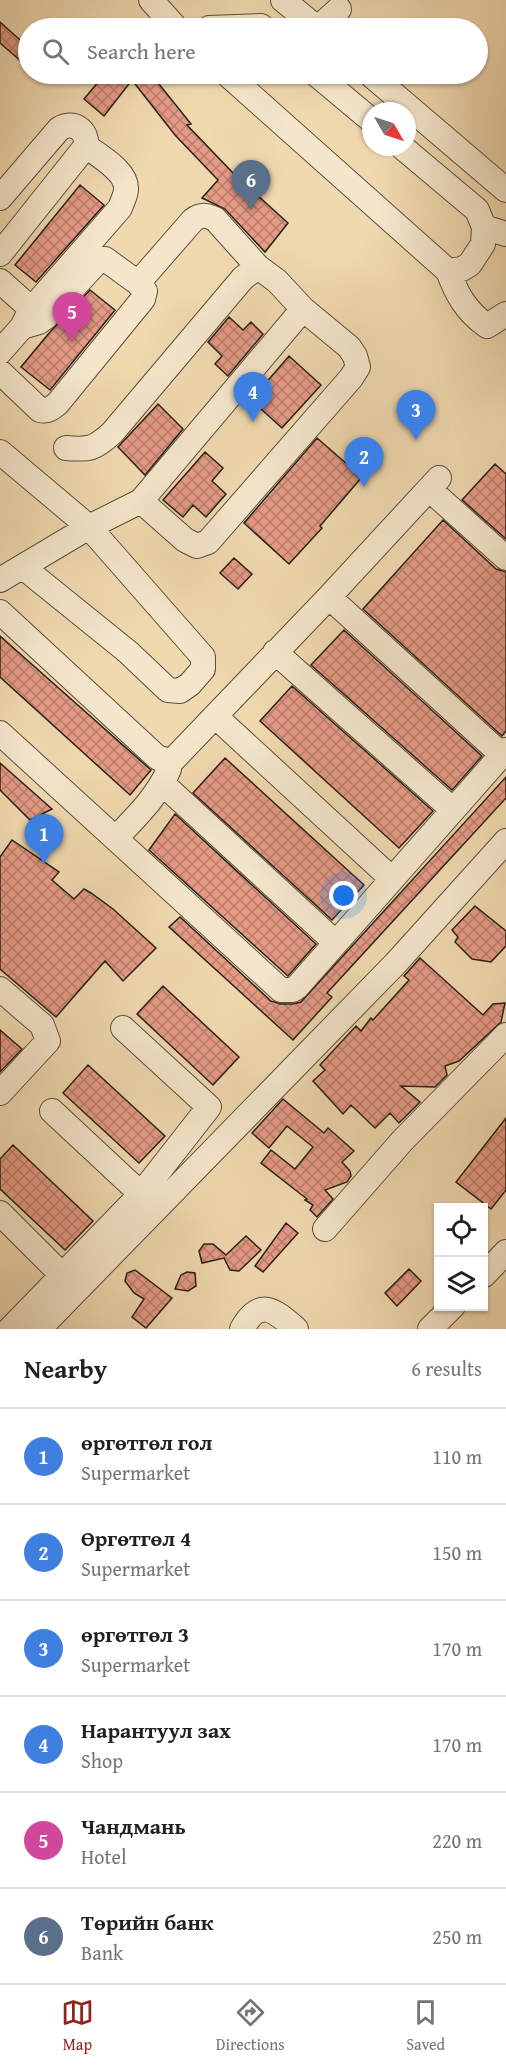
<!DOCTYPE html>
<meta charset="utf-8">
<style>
body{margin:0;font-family:"Gentium Book Plus",serif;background:#f2f2f2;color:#202124}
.controls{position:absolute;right:18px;bottom:18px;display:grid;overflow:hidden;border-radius:0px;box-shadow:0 2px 4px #0004}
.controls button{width:54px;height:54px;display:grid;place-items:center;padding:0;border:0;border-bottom:2px solid #e0e0e0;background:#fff;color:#202124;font:30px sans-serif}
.compass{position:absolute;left:362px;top:102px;width:54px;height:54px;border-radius:50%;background:#fff;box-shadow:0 2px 4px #0004;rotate:129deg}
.you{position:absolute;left:344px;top:896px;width:21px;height:21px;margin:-15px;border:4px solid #fff;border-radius:50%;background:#1a73e8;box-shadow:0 0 0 9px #1a73e833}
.badge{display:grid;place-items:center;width:39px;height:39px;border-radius:50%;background:#8f2418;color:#fff;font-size:20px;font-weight:700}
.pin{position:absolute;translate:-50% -50px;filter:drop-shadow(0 2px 3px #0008)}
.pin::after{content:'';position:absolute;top:32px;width:21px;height:18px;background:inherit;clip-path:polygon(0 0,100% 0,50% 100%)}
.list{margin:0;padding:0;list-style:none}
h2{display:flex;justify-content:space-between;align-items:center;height:78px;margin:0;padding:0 24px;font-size:26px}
h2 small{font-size:20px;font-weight:400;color:#757577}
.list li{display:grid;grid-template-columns:39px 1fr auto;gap:18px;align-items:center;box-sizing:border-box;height:96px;padding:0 24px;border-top:2px solid #e0e0e0}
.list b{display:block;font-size:22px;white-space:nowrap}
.list p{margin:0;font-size:20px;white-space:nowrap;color:#757577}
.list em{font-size:20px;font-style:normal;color:#757577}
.icon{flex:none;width:33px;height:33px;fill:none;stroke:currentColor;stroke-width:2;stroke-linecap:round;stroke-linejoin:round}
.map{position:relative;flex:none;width:506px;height:1329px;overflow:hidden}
.search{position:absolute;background:#fff;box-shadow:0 2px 4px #0004;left:18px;right:18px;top:18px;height:66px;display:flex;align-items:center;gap:15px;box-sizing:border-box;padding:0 21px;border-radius:33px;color:#757577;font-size:22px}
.sheet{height:654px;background:#fff}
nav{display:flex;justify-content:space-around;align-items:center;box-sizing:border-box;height:84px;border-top:2px solid #e0e0e0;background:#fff;font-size:16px;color:#757577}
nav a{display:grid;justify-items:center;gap:3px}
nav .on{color:#8f2418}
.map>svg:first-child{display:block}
.building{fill:url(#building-cross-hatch);stroke:#282117;stroke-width:1.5}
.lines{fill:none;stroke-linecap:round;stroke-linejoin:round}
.minor-casing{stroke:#5a4f3d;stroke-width:26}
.minor{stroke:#f5e6cb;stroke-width:24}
</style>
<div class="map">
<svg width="506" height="1329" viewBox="0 0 506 1329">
<defs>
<pattern id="building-cross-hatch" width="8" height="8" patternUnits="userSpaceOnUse" patternTransform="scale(1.5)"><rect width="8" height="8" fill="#e59a85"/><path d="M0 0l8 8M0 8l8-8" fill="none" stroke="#ba7d6c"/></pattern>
</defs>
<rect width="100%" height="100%" fill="#f0d8af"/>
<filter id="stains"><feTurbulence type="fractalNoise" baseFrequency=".00333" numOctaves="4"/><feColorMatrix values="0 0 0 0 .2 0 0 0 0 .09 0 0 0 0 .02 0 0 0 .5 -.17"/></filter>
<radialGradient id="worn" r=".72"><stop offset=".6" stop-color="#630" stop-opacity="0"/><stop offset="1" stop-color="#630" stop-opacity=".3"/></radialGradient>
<path class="building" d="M 0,22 L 28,47 L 28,67 L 0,43 Z
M 105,74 L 151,74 L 191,124 L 187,125 L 234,174 L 288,223 L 265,252 L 225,209 L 202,198 L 218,180 L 175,135 L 132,80 L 104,116 L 84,99 Z
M 80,185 L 104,205 L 36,282 L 15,265 Z
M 90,290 L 115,310 L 50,390 L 21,367 L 50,332 Z
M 229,317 L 243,330 L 251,322 L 263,334 L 228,376 L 215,364 L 222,356 L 208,342 Z
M 289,356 L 321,385 L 282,428 L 251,400 Z
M 158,404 L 183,429 L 145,475 L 118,447 Z
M 317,438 L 362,477 L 320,526 L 322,528 L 289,564 L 244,523 Z
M 205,452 L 223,468 L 212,481 L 226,494 L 206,517 L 193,505 L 183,517 L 163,500 Z
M 495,464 L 506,474 L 506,539 L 462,500 Z
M 443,520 L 496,569 L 506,572 L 506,731 L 502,736 L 363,609 Z
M 234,558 L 252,574 L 238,589 L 220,573 Z
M 344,630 L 482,756 L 452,790 L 311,665 Z
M 0,636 L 151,770 L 130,795 L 0,677 Z
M 292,686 L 433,811 L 399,848 L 260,721 Z
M 225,758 L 364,885 L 332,920 L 193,793 Z
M 0,763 L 52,809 L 30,820 L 0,790 Z
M 506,777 L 506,798 L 327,993 L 332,997 L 293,1040 L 169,927 L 180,917 L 271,1001 L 281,1004 L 293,1004 L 301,1002 Z
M 175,814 L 316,944 L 288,976 L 149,850 Z
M 12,840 L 59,872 L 52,880 L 74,899 L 84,889 L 91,893 L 113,909 L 156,948 L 123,981 L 105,961 L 56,1017 L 0,969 L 0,857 Z
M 475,906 L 506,931 L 506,946 L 491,962 L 472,959 L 455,942 L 458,937 L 452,930 Z
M 420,958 L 483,1015 L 493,1004 L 505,1003 L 501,1022 L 459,1061 L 445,1066 L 447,1075 L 435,1087 L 401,1086 L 420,1102 L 399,1123 L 390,1113 L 375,1128 L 351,1105 L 343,1114 L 313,1081 L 325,1070 L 320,1065 L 356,1026 L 361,1031 L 371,1018 L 373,1020 L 409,980 L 404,976 Z
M 163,986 L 239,1057 L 213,1085 L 137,1014 Z
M 0,1030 L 22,1049 L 0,1072 Z
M 88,1065 L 165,1136 L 139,1163 L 63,1093 Z
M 283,1099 L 324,1133 L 328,1128 L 354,1151 L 342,1162 L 350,1171 L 351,1176 L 347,1182 L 325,1190 L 333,1199 L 317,1217 L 310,1210 L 313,1205 L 305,1200 L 307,1199 L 261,1163 L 271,1150 L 295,1169 L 313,1147 L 287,1126 L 269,1148 L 252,1133 Z
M 506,1118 L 506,1190 L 491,1209 L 456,1182 Z
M 13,1145 L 93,1221 L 65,1250 L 0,1189 L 0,1159 Z
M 286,1223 L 298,1233 L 263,1272 L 255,1266 Z
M 246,1236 L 261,1250 L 239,1271 L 230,1270 L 224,1258 L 202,1263 L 199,1251 L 204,1244 L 213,1244 L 226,1255 Z
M 409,1269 L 421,1281 L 397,1306 L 385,1293 Z
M 135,1270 L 172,1298 L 146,1328 L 132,1317 L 144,1299 L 134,1293 L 125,1281 L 127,1273 Z
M 187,1272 L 195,1273 L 196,1286 L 188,1291 L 175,1289 L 181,1275 Z"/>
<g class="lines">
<g class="minor-casing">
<path id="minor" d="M 151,0 L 176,28
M 283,0 L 317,28
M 209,28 L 261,26 L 263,28
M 318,28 L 339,9
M 227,74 L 448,271 L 462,269 L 470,264 L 483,244 L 484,227 L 477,210 L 402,147
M 316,74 L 371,120
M 370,74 L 506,190
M 0,198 L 59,129 C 73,120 88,130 86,146 L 0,254
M 484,227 L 506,234
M 448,271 C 457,295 466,311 487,326 L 506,314
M 0,281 L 28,306 L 30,311 L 22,327 L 0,352
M 138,283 L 193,220 C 201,214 206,215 215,219 L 258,267
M 30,311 L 120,208 C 122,202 126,195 126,189 C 127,171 99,156 86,146
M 0,372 L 40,410 C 48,412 52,408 58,403 L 143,299 L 145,291 L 138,283 L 105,259 L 100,259 L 46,317 L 39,322 L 22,327
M 66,448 C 90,450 94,449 112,433 L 243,278 L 258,267 L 277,281 L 303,309 L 349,347 L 355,356 L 358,367 L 351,378 L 208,542 L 197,546 L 185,540 L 141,501
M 0,452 L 89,527 L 203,657 L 203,669 L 190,684 L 180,691 L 168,690 L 128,652 L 24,568
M 429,489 L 506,558
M 0,580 L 89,527 L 141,501 L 303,309
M 329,597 L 502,755
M 0,612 L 158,758 L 172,761 L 329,597 L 439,478
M 275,652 L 453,810
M 215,716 L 392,879
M 0,733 L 281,990 L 293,990 L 297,987 L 506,750
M 163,784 L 336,943
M 116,838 C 136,817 158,796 169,769
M 0,989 L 42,1025 L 48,1041 L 0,1093
M 52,1111 L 141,1194
M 0,1213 L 63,1276
M 325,1229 L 403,1140 L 506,1035
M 484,1275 L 506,1252
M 10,1329 L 141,1194 L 209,1107 L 123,1028
M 39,1329 L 395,964 L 506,841
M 242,1329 C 260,1297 274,1310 296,1329
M 430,1329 L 453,1306"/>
</g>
<use href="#minor" class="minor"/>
</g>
<rect width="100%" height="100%" filter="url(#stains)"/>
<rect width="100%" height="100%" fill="url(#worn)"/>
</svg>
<div class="controls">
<button><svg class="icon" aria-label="locate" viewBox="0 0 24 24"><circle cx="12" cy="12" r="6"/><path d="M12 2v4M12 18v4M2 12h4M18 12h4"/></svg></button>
<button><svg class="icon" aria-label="layers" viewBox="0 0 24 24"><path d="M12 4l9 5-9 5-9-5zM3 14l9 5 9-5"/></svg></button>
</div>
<svg class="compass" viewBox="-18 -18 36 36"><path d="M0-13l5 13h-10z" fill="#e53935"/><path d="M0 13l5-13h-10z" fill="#757577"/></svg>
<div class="you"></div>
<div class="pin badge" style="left:44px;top:864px;background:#3f7fe0">1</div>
<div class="pin badge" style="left:364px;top:487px;background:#3f7fe0">2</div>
<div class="pin badge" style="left:416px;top:440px;background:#3f7fe0">3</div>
<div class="pin badge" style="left:253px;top:422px;background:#3f7fe0">4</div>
<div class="pin badge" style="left:72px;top:342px;background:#d1479c">5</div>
<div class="pin badge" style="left:251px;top:210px;background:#5c6f8a">6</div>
<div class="search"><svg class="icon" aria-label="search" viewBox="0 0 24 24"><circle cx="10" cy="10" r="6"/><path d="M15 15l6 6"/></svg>Search here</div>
</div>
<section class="sheet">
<h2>Nearby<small>6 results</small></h2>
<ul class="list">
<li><span class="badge" style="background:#3f7fe0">1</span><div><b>өргөтгөл гол</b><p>Supermarket</p></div><em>110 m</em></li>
<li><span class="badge" style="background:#3f7fe0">2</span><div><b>Өргөтгөл 4</b><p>Supermarket</p></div><em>150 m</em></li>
<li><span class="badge" style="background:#3f7fe0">3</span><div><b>өргөтгөл 3</b><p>Supermarket</p></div><em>170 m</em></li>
<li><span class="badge" style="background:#3f7fe0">4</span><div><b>Нарантуул зах</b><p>Shop</p></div><em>170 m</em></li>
<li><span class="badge" style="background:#d1479c">5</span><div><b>Чандмань</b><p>Hotel</p></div><em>220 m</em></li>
<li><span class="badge" style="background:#5c6f8a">6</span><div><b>Төрийн банк</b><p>Bank</p></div><em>250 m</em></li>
</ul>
</section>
<nav>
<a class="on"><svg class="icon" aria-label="map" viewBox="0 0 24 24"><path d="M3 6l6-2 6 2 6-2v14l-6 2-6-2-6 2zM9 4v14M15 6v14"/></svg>Map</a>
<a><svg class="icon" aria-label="directions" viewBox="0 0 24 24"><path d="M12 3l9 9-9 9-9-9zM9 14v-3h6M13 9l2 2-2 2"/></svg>Directions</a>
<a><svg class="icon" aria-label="saved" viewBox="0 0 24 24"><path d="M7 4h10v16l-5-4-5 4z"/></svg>Saved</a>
</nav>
